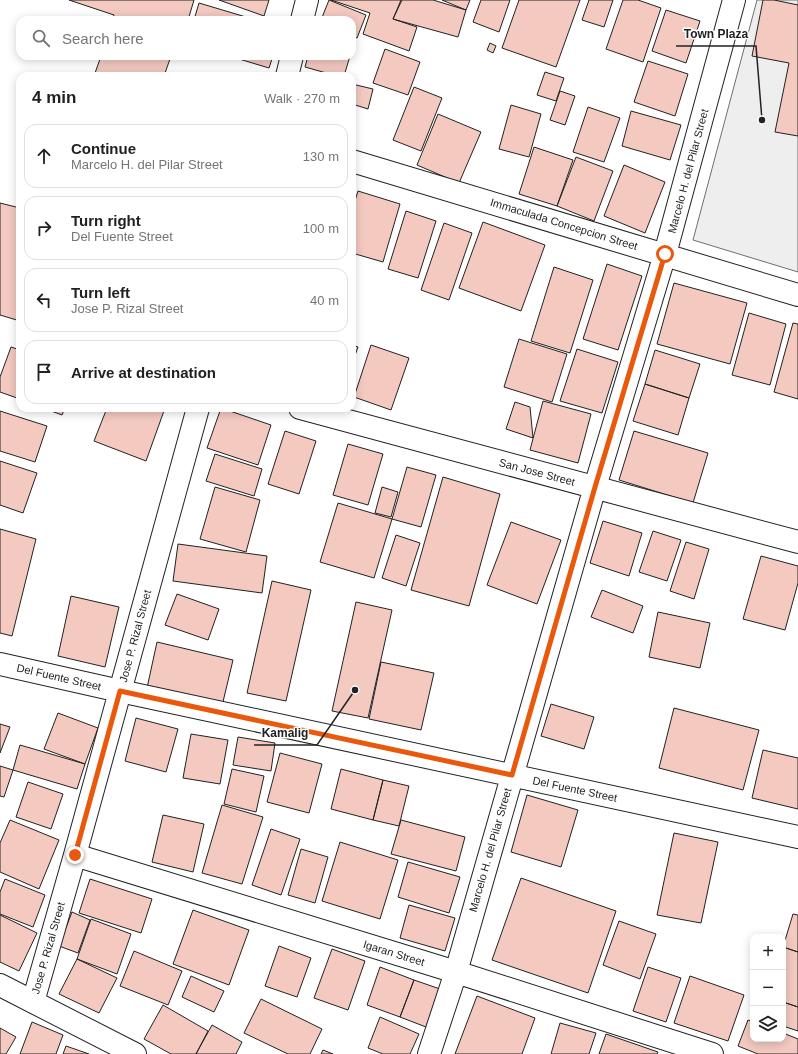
<!DOCTYPE html>
<meta charset="utf-8">
<style>
body{margin:0;font-family:Arial,sans-serif;background:#f2f2f2;color:#202124}
.controls{position:absolute;right:12px;bottom:12px;display:grid;overflow:hidden;border-radius:8px;box-shadow:0 2px 10px #0003}
.controls button{width:36px;height:36px;display:grid;place-items:center;padding:0;border:0;border-bottom:1px solid #e0e0e0;background:#fff;color:#202124;font:20px sans-serif}
.stop{position:absolute;width:12px;height:12px;margin:-9px;border:3px solid #ea580c;border-radius:50%;background:#fff}
.stop.end{background:#ea580c;border-color:#fff;box-shadow:0 1px 4px #0008}
.list{margin:0;padding:0;list-style:none}
h2{display:flex;justify-content:space-between;align-items:center;height:52px;margin:0;padding:0 16px;font-size:17px}
h2 small{font-size:13px;font-weight:400;color:#757577}
.list li{display:grid;grid-template-columns:26px 1fr auto;gap:12px;align-items:center;box-sizing:border-box;height:64px;margin:0 8px 8px;padding:0 8px;border:1px solid #e0e0e0;border-radius:12px}
.list b{display:block;font-size:15px;white-space:nowrap}
.list p{margin:0;font-size:13px;white-space:nowrap;color:#757577}
.list em{font-size:13px;font-style:normal;color:#757577}
.icon{flex:none;width:22px;height:22px;fill:none;stroke:currentColor;stroke-width:2;stroke-linecap:round;stroke-linejoin:round}
.map{position:relative;flex:none;width:798px;height:1054px;overflow:hidden}
.search{position:absolute;background:#fff;box-shadow:0 2px 10px #0003;left:16px;top:16px;width:340px;height:44px;display:flex;align-items:center;gap:10px;box-sizing:border-box;padding:0 14px;border-radius:12px;color:#757577;font-size:15px}
.panel{position:absolute;background:#fff;box-shadow:0 2px 10px #0003;left:16px;top:72px;width:340px;height:340px;border-radius:12px}
.map>svg:first-child{display:block}
.green{fill:#eee;stroke:#6f6f6f}
.building{fill:#f3c9c0;stroke:#222}
.lines{fill:none;stroke-linecap:round;stroke-linejoin:round}
.street-casing{stroke:#222;stroke-width:24}
.street{stroke:#fff;stroke-width:22}
.route{stroke:#ea580c;stroke-width:5}
.labels{text-anchor:middle;stroke-width:3;stroke-linejoin:round;paint-order:stroke}
.street-label{font-size:11px;fill:#222;stroke:#fff}
.leader{fill:none;stroke:#222;stroke-width:1.5}
.callout-dot{fill:#222;stroke:#fff;stroke-width:1.5}
.callout-label{font-size:12px;text-anchor:middle;font-weight:bold;fill:#222;stroke:#fff;stroke-width:3;stroke-linejoin:round;paint-order:stroke}
</style>
<div class="map">
<svg width="798" height="1054" viewBox="0 0 798 1054">
<rect width="100%" height="100%" fill="#fff"/>
<path class="green" d="M 757,0 L 798,0 L 798,272 L 693,240 Z"/>
<path class="building" d="M 69,0 L 194,0 L 188,20 L 112,20 L 114,15 Z
M 219,0 L 269,0 L 264,16 Z
M 329,0 L 366,15 L 357,38 L 352,36 L 352,20 L 321,20 Z
M 331,0 L 401,0 L 393,19 L 417,27 L 409,51 L 363,34 L 370,13 Z
M 402,0 L 433,0 L 466,10 L 458,37 L 393,19 Z
M 442,0 L 470,0 L 466,10 Z
M 481,0 L 510,0 L 499,32 L 473,22 Z
M 519,0 L 580,0 L 556,67 L 502,48 Z
M 589,0 L 613,0 L 604,27 L 582,20 Z
M 623,0 L 638,0 L 661,8 L 643,62 L 606,49 Z
M 763,0 L 774,0 L 798,5 L 798,136 L 775,132 L 789,63 L 752,56 Z
M 199,3 L 256,20 L 194,20 Z
M 666,10 L 700,21 L 686,63 L 652,51 Z
M 490,43 L 496,46 L 493,53 L 487,50 Z
M 385,49 L 420,62 L 408,95 L 373,83 Z
M 101,56 L 171,56 L 164,76 L 94,76 Z
M 229,56 L 273,56 L 269,68 Z
M 308,56 L 350,56 L 344,76 L 337,76 L 305,67 Z
M 648,61 L 688,74 L 675,116 L 634,102 Z
M 545,72 L 564,78 L 556,101 L 537,95 Z
M 352,84 L 373,89 L 368,109 L 352,104 Z
M 414,87 L 442,98 L 421,151 L 393,140 Z
M 560,91 L 575,96 L 565,125 L 550,120 Z
M 511,105 L 541,114 L 529,157 L 499,149 Z
M 588,107 L 620,118 L 604,162 L 573,152 Z
M 631,111 L 681,125 L 670,160 L 622,146 Z
M 438,114 L 481,132 L 459,183 L 417,165 Z
M 534,147 L 573,160 L 557,206 L 519,194 Z
M 576,157 L 613,171 L 594,221 L 557,206 Z
M 624,165 L 665,182 L 645,233 L 604,216 Z
M 358,191 L 400,204 L 383,262 L 352,253 L 352,210 Z
M 0,203 L 20,208 L 20,321 L 0,315 Z
M 406,211 L 436,221 L 418,278 L 388,269 Z
M 483,222 L 545,245 L 521,311 L 459,288 Z
M 444,223 L 472,233 L 449,300 L 421,290 Z
M 607,264 L 642,276 L 618,350 L 583,339 Z
M 554,267 L 593,280 L 570,353 L 531,341 Z
M 674,283 L 747,303 L 730,364 L 657,344 Z
M 749,313 L 786,324 L 770,385 L 732,375 Z
M 793,323 L 798,324 L 798,399 L 774,392 Z
M 519,339 L 567,354 L 552,402 L 504,387 Z
M 352,345 L 358,347 L 352,364 Z
M 371,345 L 409,358 L 391,410 L 354,397 Z
M 11,347 L 20,350 L 20,399 L 0,392 L 0,377 Z
M 577,349 L 618,362 L 602,413 L 560,401 Z
M 655,350 L 700,364 L 689,398 L 645,384 Z
M 645,384 L 689,398 L 678,435 L 633,421 Z
M 543,401 L 591,414 L 578,463 L 530,450 Z
M 515,402 L 530,407 L 533,438 L 506,429 Z
M 43,408 L 65,408 L 62,415 Z
M 107,408 L 165,408 L 146,461 L 94,441 Z
M 221,408 L 271,425 L 258,465 L 207,448 Z
M 0,411 L 47,426 L 35,462 L 0,451 Z
M 285,431 L 316,441 L 299,494 L 268,484 Z
M 634,431 L 708,453 L 693,503 L 619,480 Z
M 348,444 L 383,454 L 368,505 L 333,495 Z
M 215,454 L 262,469 L 254,496 L 206,481 Z
M 0,461 L 37,473 L 23,513 L 0,505 Z
M 407,467 L 436,475 L 421,527 L 392,519 Z
M 443,477 L 500,494 L 469,606 L 411,590 Z
M 215,487 L 260,500 L 246,552 L 200,539 Z
M 382,487 L 398,492 L 391,517 L 375,513 Z
M 338,503 L 392,519 L 374,578 L 320,562 Z
M 603,521 L 642,533 L 629,576 L 590,563 Z
M 511,522 L 561,540 L 537,604 L 487,585 Z
M 0,529 L 36,539 L 12,636 L 0,633 Z
M 653,531 L 681,540 L 667,581 L 639,572 Z
M 396,535 L 420,543 L 406,586 L 382,578 Z
M 686,542 L 709,549 L 694,599 L 670,591 Z
M 178,544 L 267,556 L 262,593 L 173,581 Z
M 761,556 L 798,566 L 798,583 L 785,630 L 743,619 Z
M 272,581 L 311,590 L 286,701 L 247,693 Z
M 602,590 L 643,606 L 633,633 L 591,617 Z
M 177,594 L 219,609 L 208,640 L 165,625 Z
M 71,596 L 119,607 L 105,667 L 58,656 Z
M 356,602 L 392,610 L 368,718 L 332,711 Z
M 658,612 L 710,623 L 700,668 L 649,657 Z
M 157,642 L 233,660 L 222,706 L 147,688 Z
M 381,662 L 434,673 L 421,730 L 369,719 Z
M 551,704 L 594,717 L 584,749 L 541,736 Z
M 674,708 L 759,730 L 743,790 L 659,768 Z
M 58,713 L 98,728 L 85,764 L 44,749 Z
M 136,718 L 178,729 L 166,772 L 125,761 Z
M 0,724 L 10,727 L 0,753 Z
M 191,734 L 228,740 L 220,784 L 183,778 Z
M 238,737 L 275,743 L 271,771 L 233,765 Z
M 20,745 L 85,764 L 77,789 L 13,770 Z
M 763,750 L 798,758 L 798,809 L 752,798 Z
M 280,753 L 322,764 L 309,813 L 267,802 Z
M 0,766 L 13,770 L 4,797 L 0,796 Z
M 232,769 L 264,776 L 256,812 L 224,804 Z
M 341,769 L 383,780 L 373,820 L 331,809 Z
M 383,780 L 409,786 L 399,826 L 373,820 Z
M 28,782 L 63,794 L 51,829 L 16,817 Z
M 527,795 L 578,810 L 561,867 L 511,852 Z
M 222,805 L 263,817 L 242,884 L 202,873 Z
M 163,815 L 204,824 L 193,872 L 152,862 Z
M 10,820 L 59,840 L 39,889 L 0,872 L 0,843 Z
M 401,820 L 465,837 L 456,871 L 391,854 Z
M 271,829 L 300,839 L 281,895 L 252,885 Z
M 674,833 L 718,842 L 701,923 L 657,915 Z
M 340,842 L 398,860 L 380,919 L 322,901 Z
M 301,849 L 328,857 L 315,903 L 288,895 Z
M 408,862 L 460,877 L 449,913 L 398,897 Z
M 521,878 L 616,911 L 588,993 L 492,960 Z
M 5,879 L 45,895 L 33,927 L 0,914 L 0,892 Z
M 90,879 L 152,899 L 141,933 L 79,913 Z
M 409,905 L 455,918 L 445,951 L 400,938 Z
M 193,910 L 249,930 L 229,985 L 173,964 Z
M 72,912 L 90,920 L 78,953 L 59,946 Z
M 793,914 L 798,915 L 798,952 L 783,947 Z
M 0,915 L 37,933 L 19,971 L 0,962 Z
M 91,919 L 131,934 L 117,974 L 77,959 Z
M 619,921 L 656,934 L 640,979 L 603,965 Z
M 279,946 L 311,958 L 297,997 L 265,986 Z
M 783,947 L 798,952 L 798,1007 L 783,1002 Z
M 332,949 L 365,961 L 348,1010 L 314,998 Z
M 134,951 L 182,971 L 168,1005 L 120,986 Z
M 77,959 L 117,978 L 99,1013 L 59,994 Z
M 380,967 L 414,980 L 400,1017 L 367,1005 Z
M 648,967 L 681,978 L 666,1022 L 633,1011 Z
M 191,976 L 224,991 L 214,1012 L 182,997 Z
M 690,976 L 744,995 L 728,1041 L 674,1023 Z
M 414,980 L 440,989 L 426,1027 L 400,1017 Z
M 477,996 L 535,1018 L 522,1054 L 455,1054 Z
M 261,999 L 322,1029 L 310,1054 L 288,1054 L 244,1033 Z
M 783,1002 L 798,1007 L 798,1031 L 783,1026 Z
M 163,1005 L 208,1031 L 196,1054 L 171,1054 L 144,1039 Z
M 380,1017 L 419,1034 L 410,1054 L 383,1054 L 368,1048 Z
M 748,1020 L 753,1022 L 753,1039 L 783,1039 L 783,1033 L 798,1039 L 798,1054 L 758,1054 L 738,1046 Z
M 32,1022 L 63,1035 L 56,1054 L 20,1054 Z
M 560,1023 L 596,1033 L 589,1054 L 551,1054 Z
M 212,1025 L 242,1042 L 236,1054 L 196,1054 Z
M 0,1028 L 16,1037 L 6,1054 L 0,1054 Z
M 606,1034 L 658,1052 L 657,1054 L 599,1054 Z
M 66,1046 L 89,1054 L 63,1054 Z
M 323,1050 L 333,1054 L 321,1054 Z"/>
<g class="lines">
<g class="street-casing">
<path id="street" d="M 302,20 L 307,0
M 287,76 L 292,56
M 352,161 L 798,295
M 300,408 L 798,542
M 0,664 L 120,691 L 798,837
M 75,855 L 456,972 L 712,1054
M 0,985 L 135,1054
M 33,1002 L 75,855 L 198,408
M 429,1054 L 456,972 L 595,487 L 665,254 L 734,0"/>
</g>
<use href="#street" class="street"/>
</g>
<g class="lines">
<path class="route" d="M 75,855 L 120,691 L 512,775 L 595,487 L 665,254"/>
</g>
<g class="labels">
<g class="street-label">
<text transform="translate(688 171) rotate(-75)" y="4">Marcelo H. del Pilar Street</text>
<text transform="translate(564 224) rotate(17)" y="4">Immaculada Concepcion Street</text>
<text transform="translate(537 472) rotate(15)" y="4">San Jose Street</text>
<text transform="translate(135 636) rotate(-75)" y="4">Jose P. Rizal Street</text>
<text transform="translate(59 677) rotate(13)" y="4">Del Fuente Street</text>
<text transform="translate(575 789) rotate(12)" y="4">Del Fuente Street</text>
<text transform="translate(490 850) rotate(-74)" y="4">Marcelo H. del Pilar Street</text>
<text transform="translate(48 948) rotate(-74)" y="4">Jose P. Rizal Street</text>
<text transform="translate(394 953) rotate(17)" y="4">Igaran Street</text>
</g>
</g>
<path class="leader" d="M762 120L756 46H676M355 690L317 745H254"/>
<g class="callout-dot">
<circle cx="762" cy="120" r="4"/>
<circle cx="355" cy="690" r="4"/>
</g>
<g class="callout-label">
<text x="716" y="38">Town Plaza</text>
<text x="285" y="737">Kamalig</text>
</g>
</svg>
<div class="controls">
<button>+</button>
<button>−</button>
<button><svg class="icon" aria-label="layers" viewBox="0 0 24 24"><path d="M12 4l9 5-9 5-9-5zM3 14l9 5 9-5"/></svg></button>
</div>
<div class="stop" style="left:665px;top:254px"></div>
<div class="stop end" style="left:75px;top:855px"></div>
<div class="search"><svg class="icon" aria-label="search" viewBox="0 0 24 24"><circle cx="10" cy="10" r="6"/><path d="M15 15l6 6"/></svg>Search here</div>
<section class="panel">
<h2>4 min<small>Walk · 270 m</small></h2>
<ul class="list">
<li><svg class="icon" aria-label="ahead" viewBox="0 0 24 24"><path d="M12 20V5M6 11l6-6 6 6"/></svg><div><b>Continue</b><p>Marcelo H. del Pilar Street</p></div><em>130 m</em></li>
<li><svg class="icon" aria-label="right" viewBox="0 0 24 24"><path d="M7 20v-9h11M14 6l5 5-5 5"/></svg><div><b>Turn right</b><p>Del Fuente Street</p></div><em>100 m</em></li>
<li><svg class="icon" aria-label="left" viewBox="0 0 24 24"><path d="M17 20v-9H6M10 6l-5 5 5 5"/></svg><div><b>Turn left</b><p>Jose P. Rizal Street</p></div><em>40 m</em></li>
<li><svg class="icon" aria-label="arrive" viewBox="0 0 24 24"><path d="M6 21V4h12l-3 4 3 4H6"/></svg><div><b>Arrive at destination</b></div></li>
</ul>
</section>
</div>
